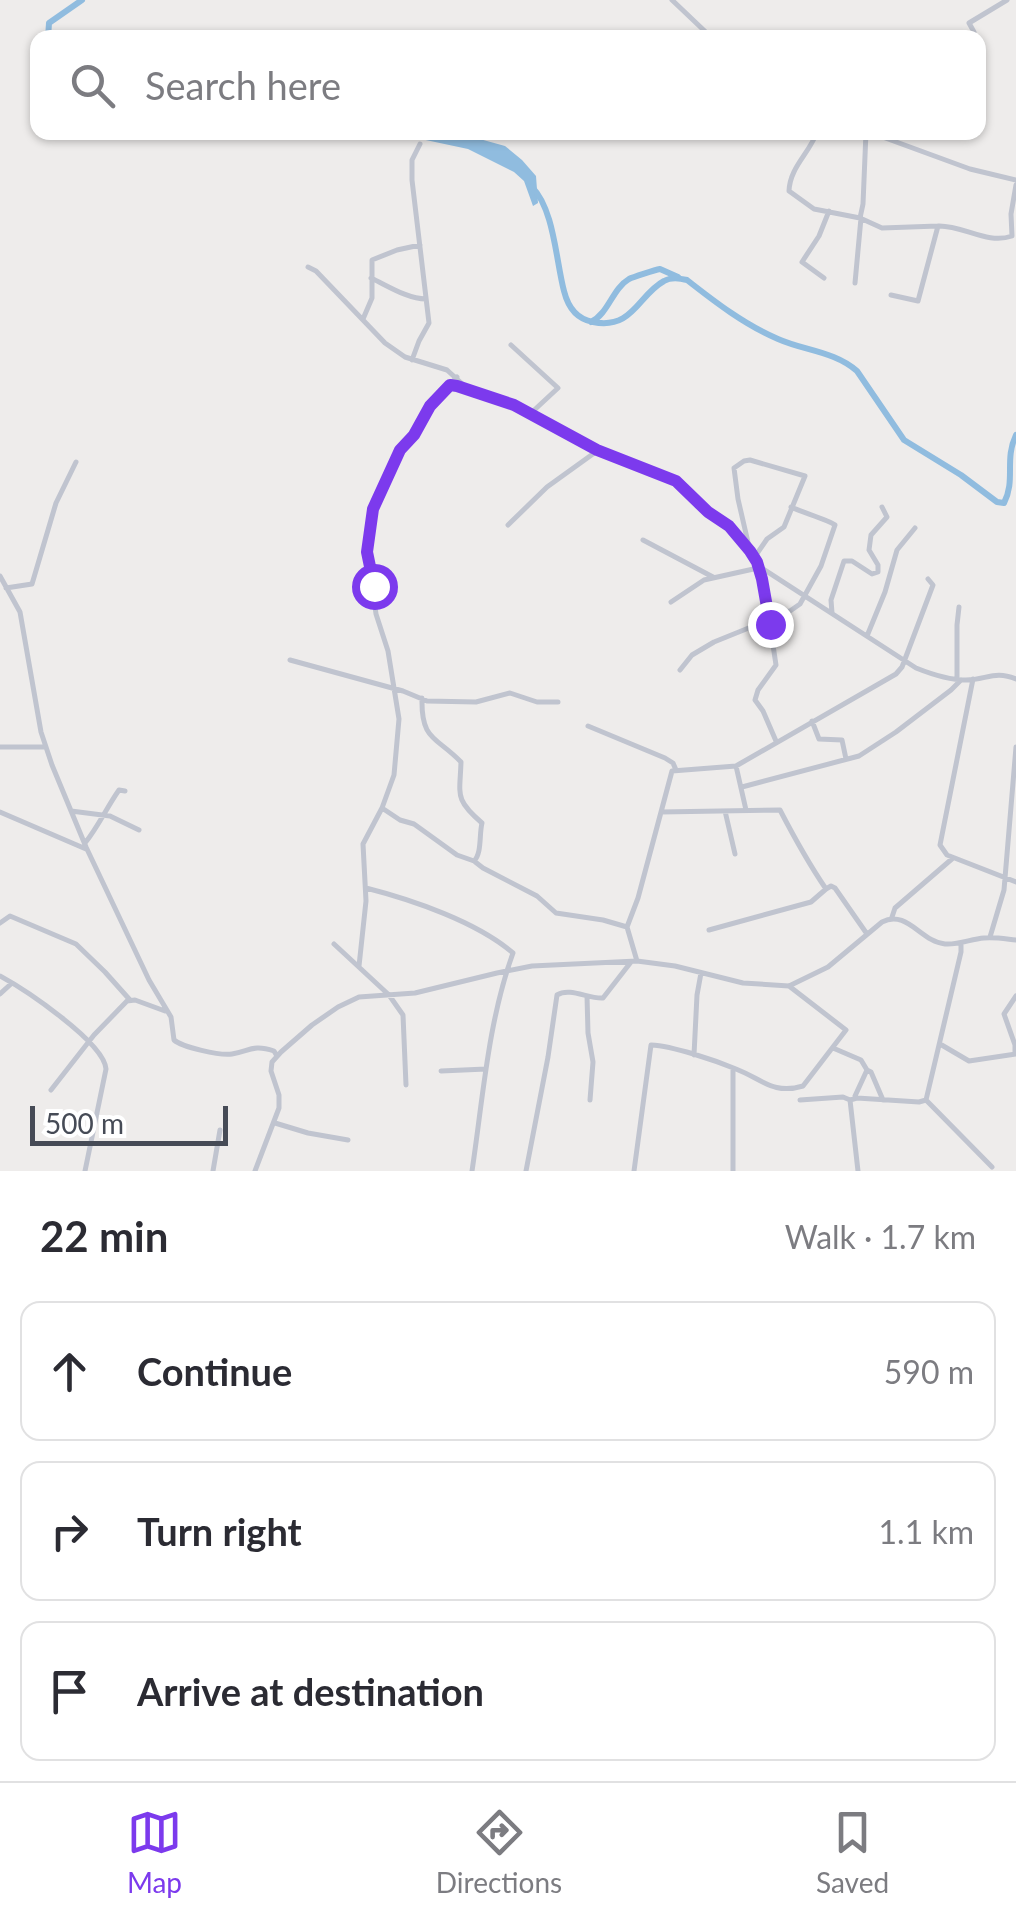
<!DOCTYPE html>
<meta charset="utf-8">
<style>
body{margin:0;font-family:Lato,sans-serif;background:#f2f2f3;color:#2b2b33}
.scale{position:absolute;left:30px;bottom:25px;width:198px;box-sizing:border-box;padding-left:10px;border:5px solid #464b56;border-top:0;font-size:28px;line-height:35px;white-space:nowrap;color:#464b56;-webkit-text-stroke:8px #fff;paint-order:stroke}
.stop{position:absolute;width:30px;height:30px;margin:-22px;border:8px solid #7c3aed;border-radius:50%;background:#fff}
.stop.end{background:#7c3aed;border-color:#fff;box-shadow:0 2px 10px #0008}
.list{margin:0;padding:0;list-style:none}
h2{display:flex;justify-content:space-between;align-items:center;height:130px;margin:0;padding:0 40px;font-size:42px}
h2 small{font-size:32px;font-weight:400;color:#7c7c81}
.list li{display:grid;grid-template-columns:65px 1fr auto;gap:30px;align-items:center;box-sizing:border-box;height:140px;margin:0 20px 20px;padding:0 20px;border:2px solid #e1e1e2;border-radius:20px}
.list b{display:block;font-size:38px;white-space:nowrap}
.list em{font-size:32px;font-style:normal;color:#7c7c81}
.icon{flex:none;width:55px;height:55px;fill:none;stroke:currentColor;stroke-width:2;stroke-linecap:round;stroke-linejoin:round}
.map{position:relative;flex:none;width:1016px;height:1171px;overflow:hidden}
.search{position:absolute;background:#fff;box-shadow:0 2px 8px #0004;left:30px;right:30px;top:30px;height:110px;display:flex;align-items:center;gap:25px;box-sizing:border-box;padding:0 35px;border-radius:20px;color:#7c7c81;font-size:38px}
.sheet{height:610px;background:#fff}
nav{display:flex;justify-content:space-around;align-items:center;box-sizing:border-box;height:140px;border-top:2px solid #e1e1e2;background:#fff;font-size:28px;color:#7c7c81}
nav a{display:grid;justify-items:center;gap:5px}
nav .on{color:#7c3aed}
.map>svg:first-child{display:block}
.water{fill:#90bcdf}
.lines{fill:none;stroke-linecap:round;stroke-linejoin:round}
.river{stroke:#90bcdf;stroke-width:6}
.minor{stroke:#c0c4cf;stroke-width:5}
.route{stroke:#7c3aed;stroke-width:12}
</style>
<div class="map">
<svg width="1016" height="1171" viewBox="0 0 1016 1171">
<rect width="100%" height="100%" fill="#eeeceb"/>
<path class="water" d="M 406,133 L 458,133 L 505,146 L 522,160 L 536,176 L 538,203 L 533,206 L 524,181 L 514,172 L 468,149 L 421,139 Z"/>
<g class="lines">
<path class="river" d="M 48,38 L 49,23 L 82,0
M 532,187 C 554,209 556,261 564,291 C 568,307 576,319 593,322 C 633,330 638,295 664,281 C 671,277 679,278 687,280 C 715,302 745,325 778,339 C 805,351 834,351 857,371 L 904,440 L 961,475 L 997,502 L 1004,503 C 1016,480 1004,460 1016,435
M 591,322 C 609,313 612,289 629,279 C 633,277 655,270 660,269 L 678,277"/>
<path class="minor" d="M 672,0 L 712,38
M 967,38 L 974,32 L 969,23 L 1007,0
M 817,132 C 809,154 790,167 789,191 L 814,209 L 860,218 L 882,228 L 938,226
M 869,132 L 970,169 L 1016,180
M 860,218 L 863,204 L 866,132
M 308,267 L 316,271 L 385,343 L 405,357 L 447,370 L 469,390 L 514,405 L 597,451 L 676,481 L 708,513 L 729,526 L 760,567 L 916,668 C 931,674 950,680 966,680 C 986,680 995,670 1016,679
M 371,278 C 388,286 408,299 426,299
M 824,278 L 802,262 L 819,236 L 829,211
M 855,283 L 861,218
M 891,295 L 918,301 L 938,226 C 963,225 987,245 1012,236 L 1011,214 L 1016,185
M 363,319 L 372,298 L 372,260 L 397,250 L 420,245
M 511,345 L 558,388 L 530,414
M 412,360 L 419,341 L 429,323 L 412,180 L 412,160 L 420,144
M 508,525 L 547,487 L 597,451
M 643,540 L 713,577
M 750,551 L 738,499 L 734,468 L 744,461 L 750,460 L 805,476 L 784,527 L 767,539 L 754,558
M 758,565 L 764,585 L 776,665 L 758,690 L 755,700 L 763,711 L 776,741
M 0,576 L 20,612 L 41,732 L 52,765 L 86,847 L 149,980 L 171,1017 L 174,1040 C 182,1047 220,1056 232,1054 C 250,1051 253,1044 274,1051 L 277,1056
M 6,588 L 32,584 L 56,503 L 76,462
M 671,602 L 704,580 L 758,568
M 832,613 L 831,600 L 844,561 L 852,561 L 872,574 L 878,572 L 878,565 L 869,550 L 871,535 L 887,517 L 882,507
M 867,636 L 885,592 L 897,550 L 915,528
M 290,660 L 403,691 L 427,701 L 476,702 L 510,693 L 537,702 L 558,702
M 680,670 L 692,655 L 714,642 L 761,623 L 772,613 L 790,611 L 800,604 L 821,566 L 835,525 C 829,520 801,512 791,507
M 957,679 L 957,625 L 959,607
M 973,679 L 940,845 L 947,855 L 1016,882
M 422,698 C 421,741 436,736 461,762 C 460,795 454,799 482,823 C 479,835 482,853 474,861
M 812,721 L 819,739 L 842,740 L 846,759
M 588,726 L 665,758 L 673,763 L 676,770
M 0,747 L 45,747
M 736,766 L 746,810
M 742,787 L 859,756 L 896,732 L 951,690 L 961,680
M 382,808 L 400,820 L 414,824 L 457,855 L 474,861 L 483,868 L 537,896 L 556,913 L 603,920 L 627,927 L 637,961
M 71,811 L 110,816 L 139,830
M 725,811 L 735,854
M 0,812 L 86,849
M 661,812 L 780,810 C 794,837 809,864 826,889 L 831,886 L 835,888 L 867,934
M 85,843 C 98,827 107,807 119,790 L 125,791
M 366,888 C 413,900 477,922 513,953 C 488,1022 483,1098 472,1171
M 892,917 L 895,908 L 953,858
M 0,923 L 10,916 L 76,944 L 105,972 L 130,1000
M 627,927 L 638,898 L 672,771 L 736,766 L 896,674 L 902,667 L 933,585 L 928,579
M 709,930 L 811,902 L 826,889
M 990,937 L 1004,890 L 1016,747
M 334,944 L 389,995 L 403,1015 L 406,1085
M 359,966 L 366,901 L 363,844 L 382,808 L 394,775 L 399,719 L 388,651 L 376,614 L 368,555 L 372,513 L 399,450 L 414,435 L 430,406 L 457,377
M 0,976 C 24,989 104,1042 106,1069 L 85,1171
M 0,994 L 12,983
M 587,996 L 588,1033 L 593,1062 L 590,1100
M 940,1044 L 969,1061 L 1016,1054
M 833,1048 L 861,1060 L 867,1070 L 855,1096
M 1015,1054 L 1015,1045 L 1004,1014 L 1016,996
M 694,1055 L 697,995 L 701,973
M 733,1068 L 733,1171
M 867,1070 L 871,1072 L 883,1100
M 441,1071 L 486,1069
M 51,1090 L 94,1035 L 127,1001 L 135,1000 L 165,1011
M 800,1100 L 843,1097 L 850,1100
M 926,1100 L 992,1167
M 275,1123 L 308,1133 L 348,1140
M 213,1171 L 220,1130
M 255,1171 L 279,1108 L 279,1095 L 271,1071 L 272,1062 L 281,1052 L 312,1025 L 338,1007 L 359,997 L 415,993 L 497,973 L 532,966 L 637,961 L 675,966 L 743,983 L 789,986 L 828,967 L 882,922 C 907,909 921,942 945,944 C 959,945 971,939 984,938 C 995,937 1006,939 1016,940
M 526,1171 L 548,1057 L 557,995 C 570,987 588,999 603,998 L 631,962
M 634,1171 L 651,1045 C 673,1046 714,1060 736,1069 C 762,1079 773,1095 803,1086 L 846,1030 L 789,986
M 858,1171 L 850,1100 L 857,1098 L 919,1102 L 926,1100 L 961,952 L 961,943"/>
</g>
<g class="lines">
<path class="route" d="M 374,586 L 367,552 L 373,509 L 400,450 L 414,435 L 430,406 L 450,385 L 457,386 L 514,405 L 597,450 L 676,481 L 708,512 L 729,526 L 750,551 L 757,562 L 762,579 L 770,624"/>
</g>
</svg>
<div class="scale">500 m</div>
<div class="stop" style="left:374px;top:586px"></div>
<div class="stop end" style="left:770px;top:624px"></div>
<div class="search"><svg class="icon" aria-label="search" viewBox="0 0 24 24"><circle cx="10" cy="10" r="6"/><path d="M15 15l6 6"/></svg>Search here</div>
</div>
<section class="sheet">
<h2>22 min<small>Walk · 1.7 km</small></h2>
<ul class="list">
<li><svg class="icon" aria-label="ahead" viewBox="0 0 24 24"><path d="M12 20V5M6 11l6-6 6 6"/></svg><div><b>Continue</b></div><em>590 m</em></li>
<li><svg class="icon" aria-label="right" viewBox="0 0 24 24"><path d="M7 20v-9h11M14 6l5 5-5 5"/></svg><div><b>Turn right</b></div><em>1.1 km</em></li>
<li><svg class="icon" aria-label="arrive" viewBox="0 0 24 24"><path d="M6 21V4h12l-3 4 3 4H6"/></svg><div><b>Arrive at destination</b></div></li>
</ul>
</section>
<nav>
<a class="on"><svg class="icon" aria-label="map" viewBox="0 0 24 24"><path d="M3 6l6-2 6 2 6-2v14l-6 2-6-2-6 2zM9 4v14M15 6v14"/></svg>Map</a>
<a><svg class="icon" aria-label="directions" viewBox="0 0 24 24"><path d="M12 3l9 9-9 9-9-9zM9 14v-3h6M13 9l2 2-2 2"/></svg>Directions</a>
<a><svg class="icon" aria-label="saved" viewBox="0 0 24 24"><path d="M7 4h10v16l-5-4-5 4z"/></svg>Saved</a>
</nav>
